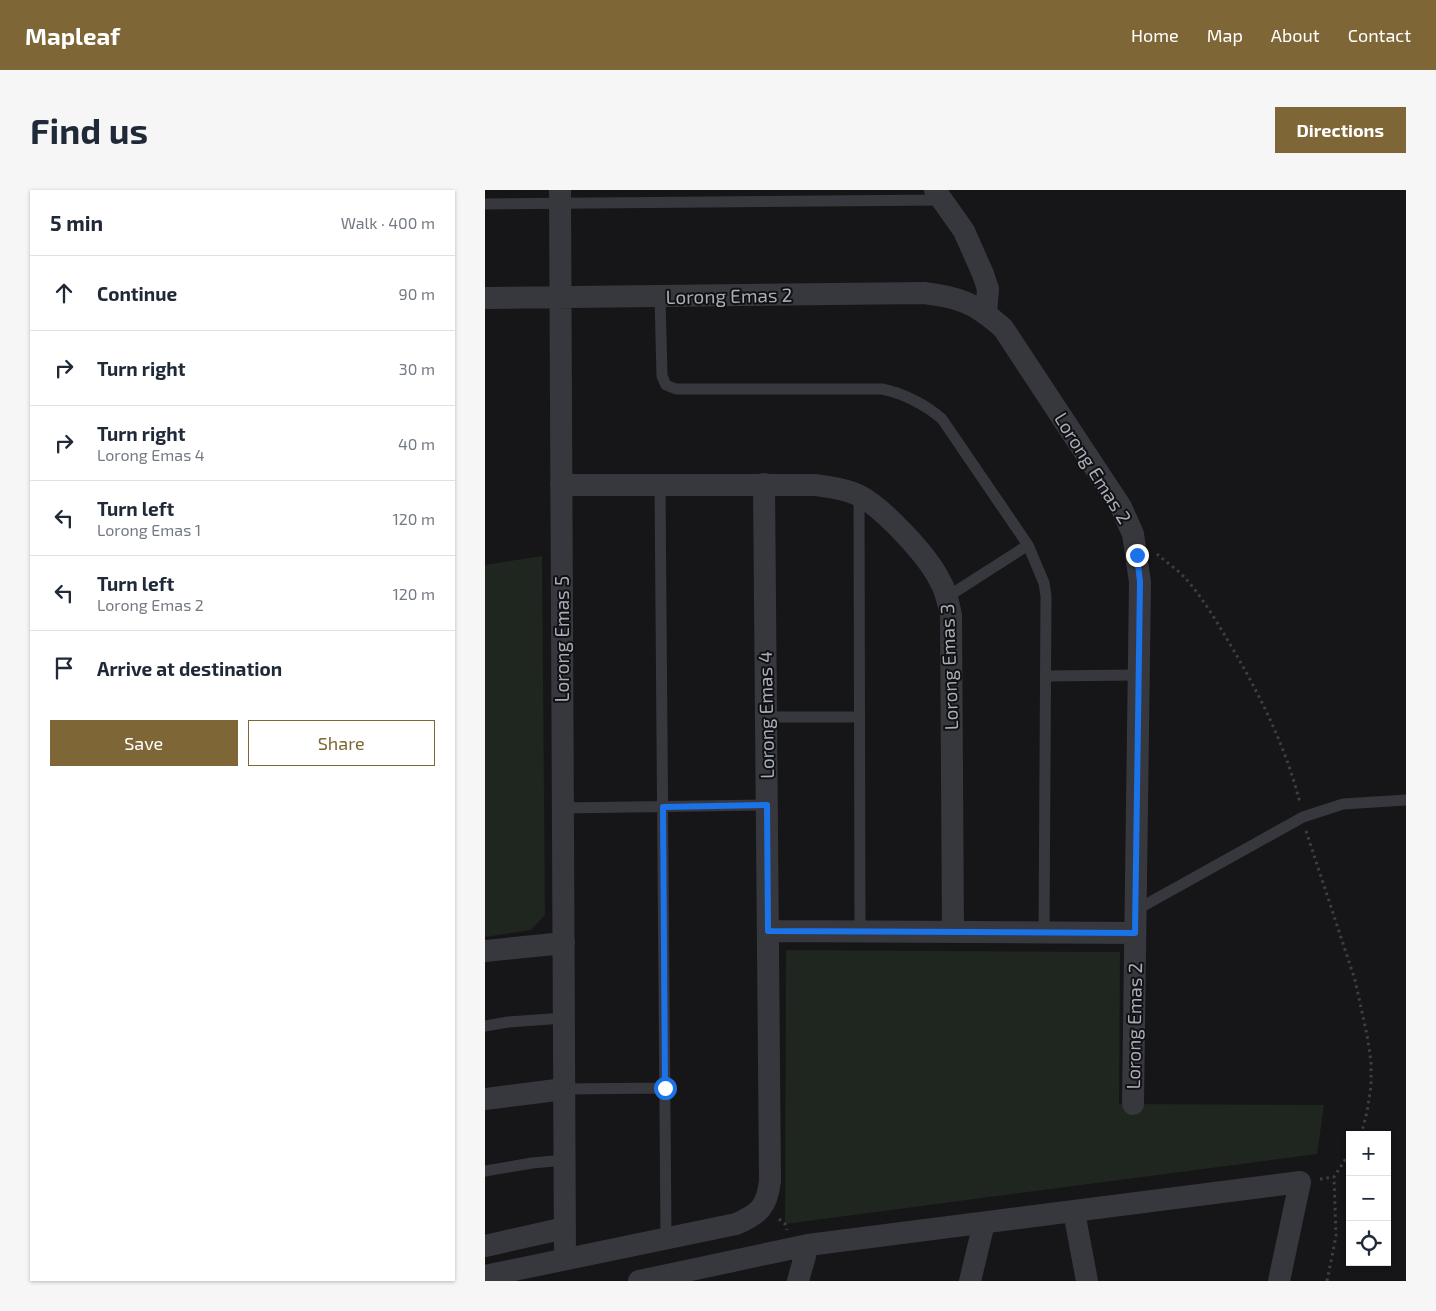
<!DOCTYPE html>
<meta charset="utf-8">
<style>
body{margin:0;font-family:"Exo 2",sans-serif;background:#f6f6f7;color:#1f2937}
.controls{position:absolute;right:15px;bottom:15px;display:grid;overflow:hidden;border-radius:0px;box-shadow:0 1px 4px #0004}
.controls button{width:45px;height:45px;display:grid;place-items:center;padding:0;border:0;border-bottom:1px solid #e0e1e3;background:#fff;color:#1f2937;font:25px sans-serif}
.stop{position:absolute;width:15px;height:15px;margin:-11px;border:4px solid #1a73e8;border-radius:50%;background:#fff}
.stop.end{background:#1a73e8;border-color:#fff;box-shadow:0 1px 5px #0008}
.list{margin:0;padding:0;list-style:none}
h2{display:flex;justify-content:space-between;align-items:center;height:65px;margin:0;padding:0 20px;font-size:21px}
h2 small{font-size:16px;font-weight:400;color:#747a83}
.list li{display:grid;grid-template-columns:32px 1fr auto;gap:15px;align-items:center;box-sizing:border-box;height:75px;padding:0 20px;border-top:1px solid #e0e1e3}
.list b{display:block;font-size:19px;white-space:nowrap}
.list p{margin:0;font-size:16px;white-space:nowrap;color:#747a83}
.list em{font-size:16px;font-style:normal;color:#747a83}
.actions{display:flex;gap:10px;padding:15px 20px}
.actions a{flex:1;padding:11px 0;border:1px solid #7e6636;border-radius:0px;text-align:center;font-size:18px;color:#7e6636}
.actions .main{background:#7e6636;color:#fff}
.icon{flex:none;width:28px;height:28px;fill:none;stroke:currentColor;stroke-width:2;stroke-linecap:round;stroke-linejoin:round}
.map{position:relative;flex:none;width:921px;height:1091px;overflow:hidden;border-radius:0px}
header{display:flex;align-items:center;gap:30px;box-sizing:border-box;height:70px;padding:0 25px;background:#7e6636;color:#fff}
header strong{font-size:24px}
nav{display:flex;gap:28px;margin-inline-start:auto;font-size:18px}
.intro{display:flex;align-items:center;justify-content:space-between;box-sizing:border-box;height:120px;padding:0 30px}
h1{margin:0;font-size:35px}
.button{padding:12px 22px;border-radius:0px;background:#7e6636;color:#fff;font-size:18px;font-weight:700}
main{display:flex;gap:30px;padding:0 30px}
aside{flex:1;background:#fff;border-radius:0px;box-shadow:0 1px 4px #0004}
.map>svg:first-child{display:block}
.green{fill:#1e261f}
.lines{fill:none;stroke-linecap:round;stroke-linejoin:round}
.path{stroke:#3d3f44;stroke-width:3;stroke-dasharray:2.5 4;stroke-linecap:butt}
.service{stroke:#37383d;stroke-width:11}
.minor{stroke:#37383d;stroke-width:22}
.route{stroke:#1a73e8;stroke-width:6}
.labels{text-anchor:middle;stroke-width:4;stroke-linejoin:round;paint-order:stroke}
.street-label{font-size:19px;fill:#a8adb8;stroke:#111113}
</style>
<header>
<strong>Mapleaf</strong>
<nav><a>Home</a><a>Map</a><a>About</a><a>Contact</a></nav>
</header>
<div class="intro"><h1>Find us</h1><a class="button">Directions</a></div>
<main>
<aside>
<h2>5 min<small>Walk · 400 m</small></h2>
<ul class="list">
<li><svg class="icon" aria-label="ahead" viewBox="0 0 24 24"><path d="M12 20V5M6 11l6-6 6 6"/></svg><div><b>Continue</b></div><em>90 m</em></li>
<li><svg class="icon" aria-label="right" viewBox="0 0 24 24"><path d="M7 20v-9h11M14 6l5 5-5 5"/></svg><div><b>Turn right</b></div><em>30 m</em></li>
<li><svg class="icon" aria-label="right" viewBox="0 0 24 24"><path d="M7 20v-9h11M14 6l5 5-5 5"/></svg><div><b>Turn right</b><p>Lorong Emas 4</p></div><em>40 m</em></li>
<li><svg class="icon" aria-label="left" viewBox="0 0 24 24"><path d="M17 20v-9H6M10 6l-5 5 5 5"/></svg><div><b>Turn left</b><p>Lorong Emas 1</p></div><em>120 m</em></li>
<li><svg class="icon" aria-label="left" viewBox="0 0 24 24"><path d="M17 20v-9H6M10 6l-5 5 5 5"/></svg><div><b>Turn left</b><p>Lorong Emas 2</p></div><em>120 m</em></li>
<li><svg class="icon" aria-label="arrive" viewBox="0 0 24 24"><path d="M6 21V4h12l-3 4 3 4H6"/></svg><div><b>Arrive at destination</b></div></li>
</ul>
<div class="actions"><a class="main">Save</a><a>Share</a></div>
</aside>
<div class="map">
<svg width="921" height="1091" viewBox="0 0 921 1091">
<rect width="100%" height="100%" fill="#161618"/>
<path class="green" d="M 57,366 L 60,725 L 46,740 L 0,747 L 0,375 Z
M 301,760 L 635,762 L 634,914 L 839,915 L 832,964 L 300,1034 Z"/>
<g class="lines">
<path class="path" d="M 672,364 C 681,372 693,380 701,389 C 717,407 730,429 742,449 C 773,501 800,554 815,613
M 821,641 L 870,790 L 882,845 L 886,871 L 886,896 L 882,922 L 876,945
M 835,989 L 849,987
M 294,1029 L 300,1034 L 302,1040
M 842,1091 L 851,1046 L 849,987 L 865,962"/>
<path class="service" d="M 0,14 L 456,10
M 175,107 L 177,186 L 181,195 L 191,199 L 397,199 C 418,203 441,215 457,229 L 543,355 L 559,393 L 561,406 L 559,743
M 175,295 L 181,1048
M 374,305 L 375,741
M 462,407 L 543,355
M 561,486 L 653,485
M 281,527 L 374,527
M 78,618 L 282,615
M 651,720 L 818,627 L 858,614 L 921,610
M 0,836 L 23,832 L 79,828
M 79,899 L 180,898
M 0,981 L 47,973 L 80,970"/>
<path class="minor" d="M 75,0 L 80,1069
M 450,0 L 479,41 L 498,84 L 503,99 L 501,123
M 0,108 L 439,103 C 475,107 491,114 518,138 L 636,317 L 648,344 L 655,392 L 648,914
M 76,295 L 330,295 C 345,297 361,299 375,306 C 399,319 442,365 454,389 C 461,400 463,412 466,425 L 468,742
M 283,741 L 650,743
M 0,761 L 79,753
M 0,909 L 79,899
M 589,1022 L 602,1091
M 0,1056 L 80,1038
M 0,1086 L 251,1034 C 274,1024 282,1017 285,991 L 279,294
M 154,1091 L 323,1055 L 815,992 L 794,1091
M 313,1091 L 323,1055
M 485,1091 L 499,1033"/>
</g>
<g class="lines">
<path class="route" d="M 180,898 L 178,617 L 282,615 L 283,741 L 650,743 L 655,392 L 652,365"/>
</g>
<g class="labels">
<g class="street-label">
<text transform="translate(244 106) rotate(-1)" y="7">Lorong Emas 2</text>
<text transform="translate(608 278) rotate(58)" y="7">Lorong Emas 2</text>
<text transform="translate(77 449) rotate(-90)" y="7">Lorong Emas 5</text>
<text transform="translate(464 477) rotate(-92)" y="7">Lorong Emas 3</text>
<text transform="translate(281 525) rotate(-91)" y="7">Lorong Emas 4</text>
<text transform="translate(649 836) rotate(-89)" y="7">Lorong Emas 2</text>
</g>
</g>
</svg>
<div class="controls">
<button>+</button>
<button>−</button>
<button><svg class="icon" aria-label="locate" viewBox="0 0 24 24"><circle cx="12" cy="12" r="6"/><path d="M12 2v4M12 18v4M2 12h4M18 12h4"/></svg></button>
</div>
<div class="stop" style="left:180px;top:898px"></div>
<div class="stop end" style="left:652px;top:365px"></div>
</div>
</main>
